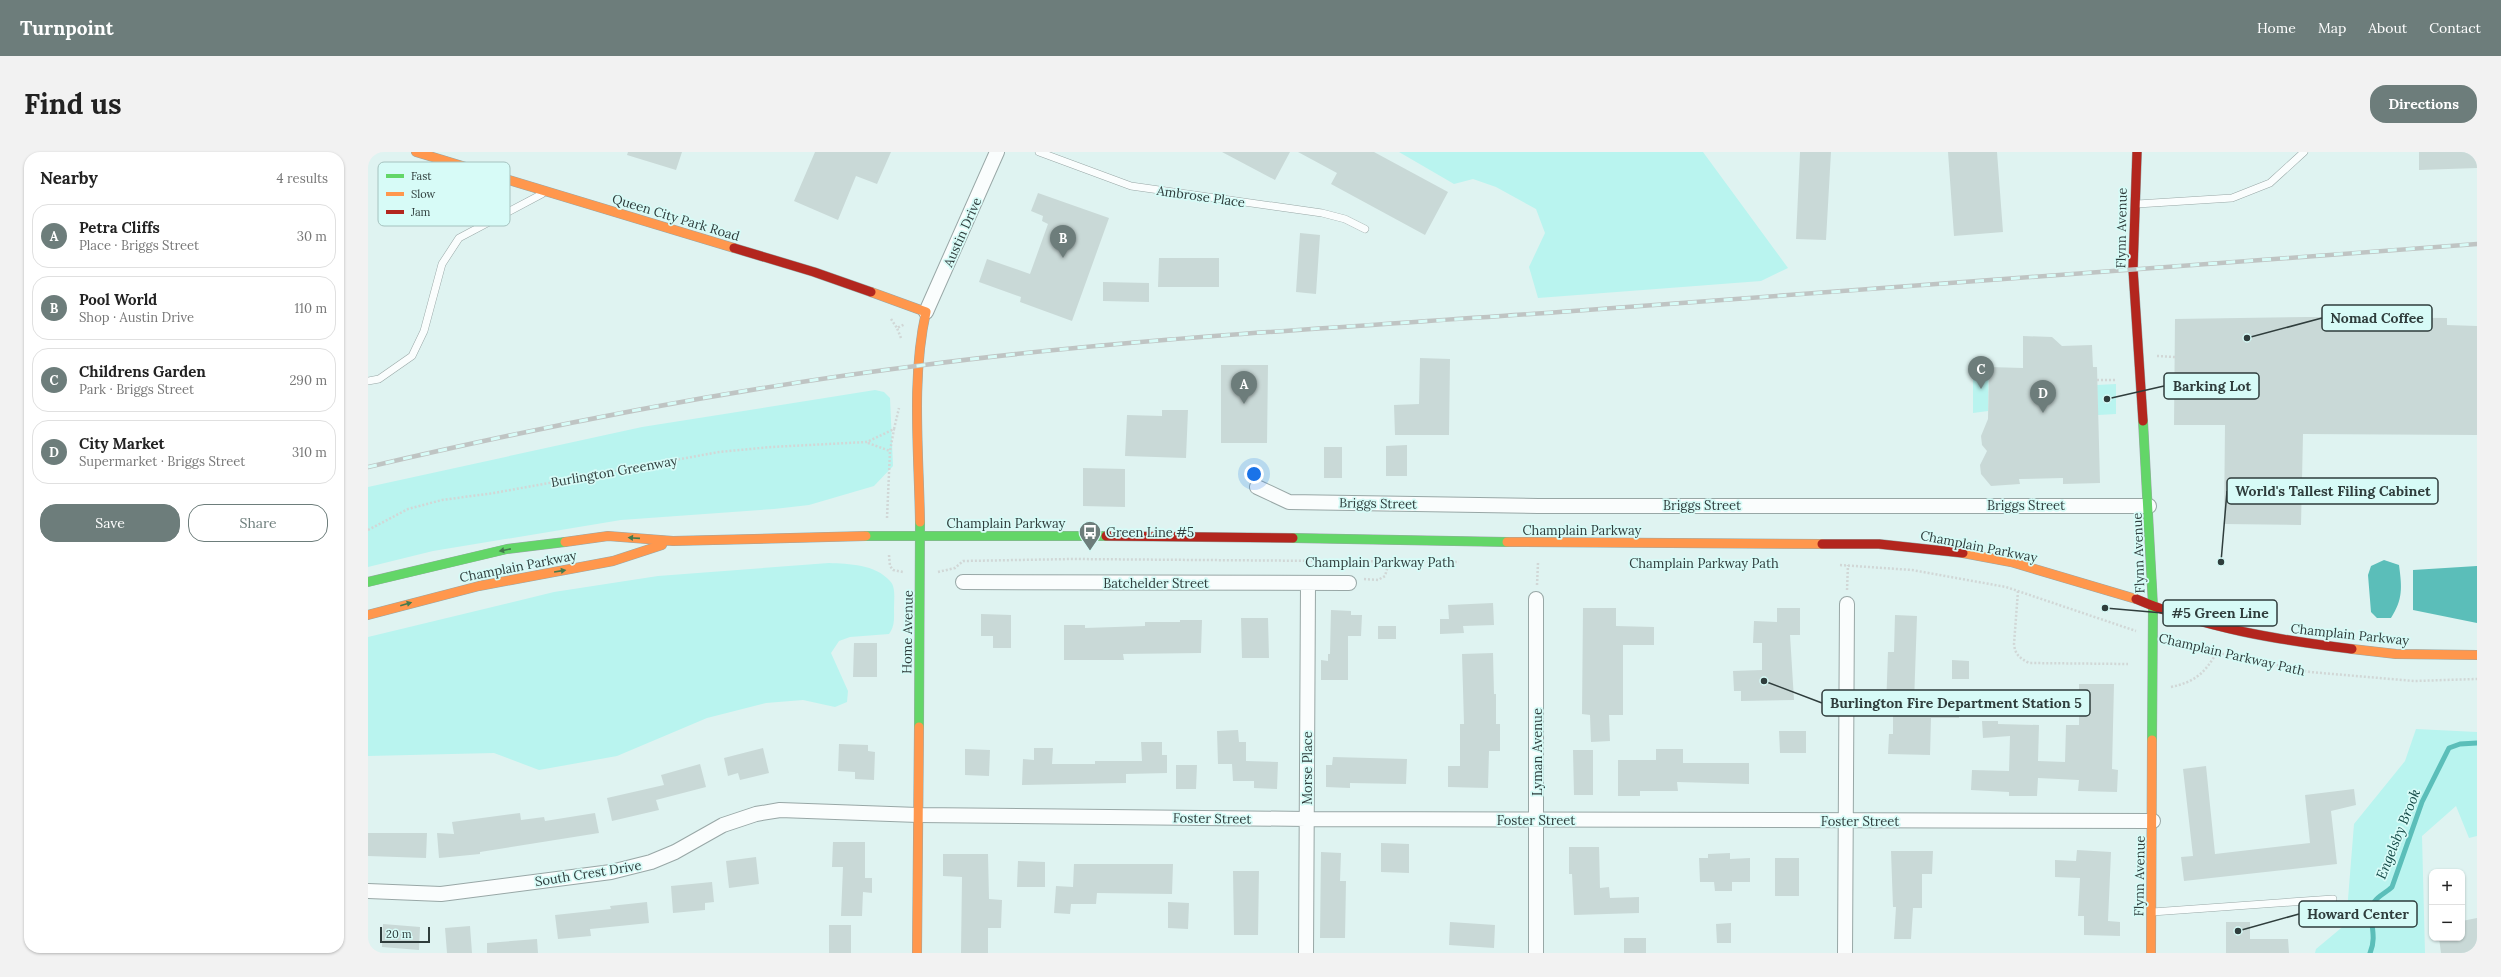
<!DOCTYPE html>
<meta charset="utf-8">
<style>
body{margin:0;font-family:Lora,serif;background:#f2f2f2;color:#222}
.controls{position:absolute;right:12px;bottom:12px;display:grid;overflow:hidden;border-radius:8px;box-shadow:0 1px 3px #0004}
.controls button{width:36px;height:36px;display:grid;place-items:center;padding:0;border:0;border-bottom:1px solid #e0e0e0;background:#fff;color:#222;font:20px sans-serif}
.scale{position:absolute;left:12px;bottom:10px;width:50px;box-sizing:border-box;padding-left:4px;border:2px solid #2f3d3c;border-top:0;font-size:11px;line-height:14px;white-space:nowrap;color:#2f3d3c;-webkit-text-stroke:3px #d7fbf7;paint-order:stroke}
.you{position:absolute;left:886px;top:322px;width:14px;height:14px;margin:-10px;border:3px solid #fff;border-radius:50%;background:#1a73e8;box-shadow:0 0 0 6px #1a73e833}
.badge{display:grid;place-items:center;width:26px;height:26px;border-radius:50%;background:#6d7d7b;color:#fff;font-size:13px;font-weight:700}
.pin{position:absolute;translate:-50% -33px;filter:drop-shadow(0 1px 2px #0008)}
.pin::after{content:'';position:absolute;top:21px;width:14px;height:12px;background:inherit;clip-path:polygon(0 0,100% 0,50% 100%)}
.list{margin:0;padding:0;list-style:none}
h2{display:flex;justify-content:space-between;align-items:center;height:52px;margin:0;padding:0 16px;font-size:17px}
h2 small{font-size:13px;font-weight:400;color:#767676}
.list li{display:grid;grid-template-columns:26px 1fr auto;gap:12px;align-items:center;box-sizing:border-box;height:64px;margin:0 8px 8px;padding:0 8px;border:1px solid #e0e0e0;border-radius:16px}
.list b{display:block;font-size:15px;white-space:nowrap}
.list p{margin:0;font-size:13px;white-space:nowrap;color:#767676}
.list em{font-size:13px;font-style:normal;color:#767676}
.actions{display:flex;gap:8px;padding:12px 16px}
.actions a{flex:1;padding:9px 0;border:1px solid #6d7d7b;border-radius:16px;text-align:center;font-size:14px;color:#6d7d7b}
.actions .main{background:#6d7d7b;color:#fff}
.map{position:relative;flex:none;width:2109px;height:801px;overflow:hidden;border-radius:16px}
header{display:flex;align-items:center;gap:24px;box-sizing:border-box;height:56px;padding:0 20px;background:#6d7d7b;color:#fff}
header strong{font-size:19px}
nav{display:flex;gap:22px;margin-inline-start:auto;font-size:14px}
.intro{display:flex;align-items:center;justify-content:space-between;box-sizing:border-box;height:96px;padding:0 24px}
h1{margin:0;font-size:28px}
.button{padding:10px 18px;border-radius:16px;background:#6d7d7b;color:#fff;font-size:14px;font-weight:700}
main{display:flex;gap:24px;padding:0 24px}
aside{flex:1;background:#fff;border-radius:16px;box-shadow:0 1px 3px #0004}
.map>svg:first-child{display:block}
.green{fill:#b9f4ef}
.water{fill:#5bbeb9}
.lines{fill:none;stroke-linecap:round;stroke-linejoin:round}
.stream{stroke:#5bbeb9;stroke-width:5}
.building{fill:#c9d9d7}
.lane-casing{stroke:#98a7a6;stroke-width:8}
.street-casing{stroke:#98a7a6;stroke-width:16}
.fast-casing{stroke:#98a7a6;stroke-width:10}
.slow-casing{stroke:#98a7a6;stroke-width:10}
.jam-casing{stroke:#98a7a6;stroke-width:10}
.path{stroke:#d1d7d6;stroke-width:2.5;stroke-dasharray:2 2;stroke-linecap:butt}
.lane{stroke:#fafdfd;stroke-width:7}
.street{stroke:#fafdfd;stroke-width:14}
.fast{stroke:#63d668;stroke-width:9}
.slow{stroke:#ff974d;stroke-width:9}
.jam{stroke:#b3261e;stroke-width:9}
.rail-casing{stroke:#bfc4c3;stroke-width:4.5}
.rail{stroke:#d7fbf7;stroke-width:3;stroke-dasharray:9;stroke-linecap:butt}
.oneway{fill:#447a4e}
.labels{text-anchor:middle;stroke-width:3.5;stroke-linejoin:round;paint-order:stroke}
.street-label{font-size:13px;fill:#2f3d3c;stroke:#d7fbf7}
.poi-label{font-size:13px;fill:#2f3d3c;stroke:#d7fbf7;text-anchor:start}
.water-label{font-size:14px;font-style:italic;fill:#124845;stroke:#d7fbf7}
.key{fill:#d7fbf7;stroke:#a5c2bf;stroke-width:1}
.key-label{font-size:11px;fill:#2f3d3c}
.leader{fill:none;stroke:#2f3d3c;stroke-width:1.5}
.callout-dot{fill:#2f3d3c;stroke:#d7fbf7;stroke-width:1.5}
.callout{fill:#d7fbf7;stroke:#2f3d3c;stroke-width:1.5}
.callout-label{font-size:14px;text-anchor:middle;font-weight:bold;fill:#2f3d3c}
</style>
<header>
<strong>Turnpoint</strong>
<nav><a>Home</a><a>Map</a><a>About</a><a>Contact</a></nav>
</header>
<div class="intro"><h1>Find us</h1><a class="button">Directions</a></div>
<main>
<aside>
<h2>Nearby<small>4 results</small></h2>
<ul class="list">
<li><span class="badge">A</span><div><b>Petra Cliffs</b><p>Place · Briggs Street</p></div><em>30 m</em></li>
<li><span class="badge">B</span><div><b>Pool World</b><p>Shop · Austin Drive</p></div><em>110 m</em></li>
<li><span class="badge">C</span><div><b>Childrens Garden</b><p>Park · Briggs Street</p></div><em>290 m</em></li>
<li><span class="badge">D</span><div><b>City Market</b><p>Supermarket · Briggs Street</p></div><em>310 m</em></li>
</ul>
<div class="actions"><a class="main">Save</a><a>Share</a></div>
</aside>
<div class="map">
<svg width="2109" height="801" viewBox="0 0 2109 801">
<rect width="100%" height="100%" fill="#dff3f1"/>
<path class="green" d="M 1031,0 L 1335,0 L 1420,116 L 1393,129 L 1170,146 L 1161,115 L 1177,81 L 1168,57 L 1128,35 L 1105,27 L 1086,32 Z
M 1605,206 L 1621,207 L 1620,259 L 1605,261 Z
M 1748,232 L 1748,262 L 1730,263 L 1729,233 Z
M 507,238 L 516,240 L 522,246 L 525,314 L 506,334 L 441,353 L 406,357 L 253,368 L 65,399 L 0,415 L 0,335 L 274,275 Z
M 461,411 C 481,412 507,412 522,429 C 528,435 526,447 526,456 C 526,466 527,474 521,482 L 482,485 L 471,489 L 463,501 L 480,539 L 479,550 L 467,555 L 435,548 L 398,551 L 339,566 L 249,604 L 171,618 L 126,601 L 0,604 L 0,485 L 186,440 L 290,424 Z
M 2048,577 L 2109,580 L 2109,684 L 2101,686 L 2088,654 L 2054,684 L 2057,801 L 1947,801 L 1948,797 L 1978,772 L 1986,672 L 2037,609 Z"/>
<path class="water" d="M 2016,408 L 2031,413 C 2034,436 2035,447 2023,466 L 2009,466 L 2003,460 L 2000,423 L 2003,414 Z
M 2109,414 L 2109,471 L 2045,458 L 2045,418 Z"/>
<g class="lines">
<path class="stream" d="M 2002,801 C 2011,781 1997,764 2007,749 C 2010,744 2019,740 2024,735 L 2054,650 L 2081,596 L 2092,592 L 2109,591"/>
</g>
<path class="building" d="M 260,0 L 314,0 L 308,18 L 259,3 Z
M 447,0 L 523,0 L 509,32 L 488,24 L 470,68 L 426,49 Z
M 854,0 L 922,0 L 907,28 Z
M 930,0 L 1006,0 L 1080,40 L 1057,83 L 963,32 L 969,21 Z
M 1432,0 L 1463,0 L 1458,88 L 1428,87 Z
M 1580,0 L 1629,0 L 1635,80 L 1586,84 Z
M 2051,0 L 2109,0 L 2109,16 L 2051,18 Z
M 670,41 L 741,66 L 704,169 L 652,150 L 653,145 L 611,130 L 619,107 L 662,122 L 680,72 L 674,69 L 675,64 L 663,59 Z
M 932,81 L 952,83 L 948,142 L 928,140 Z
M 791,106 L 851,106 L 851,135 L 790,135 Z
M 735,130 L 781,131 L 781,150 L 735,149 Z
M 1939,165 L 2079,166 L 2079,173 L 2109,174 L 2109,283 L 1935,282 L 1933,373 L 1856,372 L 1857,273 L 1806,273 L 1807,167 Z
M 1655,184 L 1684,185 L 1694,194 L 1724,193 L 1725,215 L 1729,215 L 1732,331 L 1695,332 L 1695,326 L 1651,327 L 1652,332 L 1623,334 L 1613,322 L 1612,313 L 1619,299 L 1614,293 L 1613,284 L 1620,267 L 1621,215 L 1655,216 Z
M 1052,206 L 1082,207 L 1081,283 L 1027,283 L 1026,253 L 1051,252 Z
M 853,213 L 900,213 L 899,291 L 853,291 Z
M 794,258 L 820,258 L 818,306 L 757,304 L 759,263 L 794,264 Z
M 1039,293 L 1039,324 L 1018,324 L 1018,294 Z
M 956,295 L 974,295 L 974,326 L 956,326 Z
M 715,316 L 757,317 L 757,355 L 715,354 Z
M 1125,451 L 1126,473 L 1095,474 L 1096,481 L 1072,482 L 1072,467 L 1081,467 L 1080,453 Z
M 1215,456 L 1248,456 L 1248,474 L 1286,475 L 1286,493 L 1255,493 L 1255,563 L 1241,563 L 1242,589 L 1223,590 L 1222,563 L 1214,562 Z
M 1409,456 L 1432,456 L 1432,483 L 1422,483 L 1426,548 L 1373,549 L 1373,539 L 1366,539 L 1365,519 L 1394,518 L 1394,491 L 1385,491 L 1386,469 L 1409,470 Z
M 963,458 L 983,459 L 983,463 L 994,463 L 993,484 L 980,484 L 980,528 L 953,528 L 953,508 L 960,509 L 960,502 L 962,502 Z
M 613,462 L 643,463 L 643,496 L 625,496 L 625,484 L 613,484 Z
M 1527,463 L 1549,464 L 1546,551 L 1575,551 L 1575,544 L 1591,544 L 1591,566 L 1563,566 L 1562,603 L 1520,602 L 1521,582 L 1525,582 L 1525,556 L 1518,556 L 1520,500 L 1526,500 Z
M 873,466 L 900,466 L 901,506 L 874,506 Z
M 812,468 L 834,468 L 833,501 L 755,502 L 756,508 L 696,508 L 696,473 L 717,473 L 717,476 L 777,474 L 777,470 L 812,470 Z
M 1010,474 L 1028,474 L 1028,487 L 1010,487 Z
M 486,491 L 509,491 L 509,525 L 485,525 Z
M 1125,501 L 1126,542 L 1128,542 L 1128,572 L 1132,572 L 1132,599 L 1121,599 L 1120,636 L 1080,635 L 1080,614 L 1092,614 L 1092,572 L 1096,572 L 1094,502 Z
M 1584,508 L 1601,509 L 1601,527 L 1584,527 Z
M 1711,532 L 1746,532 L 1744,617 L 1750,618 L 1749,640 L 1710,639 L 1711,628 L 1670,626 L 1669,644 L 1641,644 L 1641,640 L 1603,638 L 1604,618 L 1641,619 L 1642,584 L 1615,586 L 1614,569 L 1630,569 L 1630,572 L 1671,573 L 1670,609 L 1697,610 L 1698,573 L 1711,573 Z
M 870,578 L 871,590 L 878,590 L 878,609 L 910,610 L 909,637 L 886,636 L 886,629 L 865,629 L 864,612 L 850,612 L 849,579 Z
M 1411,579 L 1438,579 L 1438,601 L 1412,601 Z
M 773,590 L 794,590 L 794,603 L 799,603 L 799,621 L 758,622 L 758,631 L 654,633 L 655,607 L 666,608 L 666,596 L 685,596 L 684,612 L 727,612 L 727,609 L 774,609 Z
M 471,592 L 500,593 L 500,599 L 507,600 L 506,628 L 487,627 L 487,620 L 470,619 Z
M 395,596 L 401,621 L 372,628 L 370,621 L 360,624 L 356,606 Z
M 597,597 L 622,598 L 621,624 L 597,623 Z
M 1288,597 L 1315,597 L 1315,611 L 1381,611 L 1381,632 L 1309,630 L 1310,639 L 1272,639 L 1272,644 L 1250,644 L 1250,608 L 1288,608 Z
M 1205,598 L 1225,598 L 1225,643 L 1206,643 Z
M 965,605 L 1039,607 L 1038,632 L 982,631 L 982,636 L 958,635 L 958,613 L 964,613 Z
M 332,612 L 338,635 L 288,648 L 291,658 L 244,669 L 239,646 L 296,633 L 293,623 Z
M 808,613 L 829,613 L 828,637 L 808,637 Z
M 1838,614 L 1847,702 L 1942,691 L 1937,643 L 1986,637 L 1988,653 L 1963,659 L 1969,712 L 1816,729 L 1813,705 L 1825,704 L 1815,617 Z
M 152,661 L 153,668 L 176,665 L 177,669 L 227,661 L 231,681 L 112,700 L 112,702 L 71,706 L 69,681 L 86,682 L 84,670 Z
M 0,681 L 59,681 L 58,706 L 0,704 Z
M 465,690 L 497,690 L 497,726 L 504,726 L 504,741 L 495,740 L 494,764 L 473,764 L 475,715 L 464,715 Z
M 1013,691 L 1041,692 L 1041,721 L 1013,720 Z
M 1201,695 L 1231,695 L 1232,736 L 1241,735 L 1242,746 L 1271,745 L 1271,761 L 1206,763 L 1204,722 L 1201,722 Z
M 1709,698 L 1743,700 L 1740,769 L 1752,770 L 1752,784 L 1716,783 L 1716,764 L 1710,764 L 1712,726 L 1687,725 L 1687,708 L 1708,709 Z
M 1523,699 L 1565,699 L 1564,722 L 1554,722 L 1554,756 L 1545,756 L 1543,787 L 1526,787 L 1528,755 L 1525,755 Z
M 953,700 L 973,701 L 972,729 L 978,729 L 977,786 L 952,786 Z
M 1362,701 L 1362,707 L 1382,706 L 1382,730 L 1364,730 L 1364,739 L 1347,739 L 1346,730 L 1332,730 L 1331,706 L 1340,706 L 1340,702 Z
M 575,702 L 620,702 L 621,747 L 634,748 L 633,776 L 620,776 L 620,801 L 593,801 L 594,725 L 575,724 Z
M 388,705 L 391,732 L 361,736 L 358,709 Z
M 1407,706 L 1431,706 L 1431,744 L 1407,744 Z
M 650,709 L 677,710 L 677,735 L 649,735 Z
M 706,712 L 805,712 L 804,742 L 729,741 L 728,752 L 703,752 L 702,762 L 686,761 L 688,734 L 705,735 Z
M 865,719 L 891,719 L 890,783 L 866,783 Z
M 344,730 L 346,750 L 337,751 L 337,758 L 305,761 L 303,734 Z
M 279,750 L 281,771 L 222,777 L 223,784 L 190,787 L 187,763 L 243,757 L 242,754 Z
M 800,750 L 821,751 L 820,777 L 800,776 Z
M 2109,766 L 2109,801 L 2073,801 L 2071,786 L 2094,786 L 2094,769 Z
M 1082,770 L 1127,773 L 1126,796 L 1081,793 Z
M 1858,770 L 1882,770 L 1882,787 L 1920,787 L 1921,801 L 1858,801 Z
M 1363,771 L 1363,791 L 1349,791 L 1348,772 Z
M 15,772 L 52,775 L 51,798 L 14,795 Z
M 461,773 L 483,773 L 483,801 L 461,801 Z
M 102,774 L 104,801 L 79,801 L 77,776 Z
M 1256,786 L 1278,786 L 1278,801 L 1256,801 Z
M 169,787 L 170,801 L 119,801 L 119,791 Z"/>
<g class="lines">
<g class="lane-casing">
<path id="lane" d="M 671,0 L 763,34 L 954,61 L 977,67 L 997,77
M 1769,52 L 1864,46 L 1902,31 L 1936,0
M 0,229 L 11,227 L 44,204 L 56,179 L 74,112 L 91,86 L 174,42
M 1784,760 L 1965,747"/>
</g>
<g class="street-casing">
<path id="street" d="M 558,160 L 629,0
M 889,335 L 921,350 L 1170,354 L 1781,354
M 595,430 L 981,431
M 0,739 L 73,742 L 243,720 L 283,710 L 307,700 L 355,673 L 388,662 L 412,658 L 550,663 L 939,667 L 1785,669
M 938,801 L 940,431
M 1168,801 L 1168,447
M 1477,801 L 1479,452"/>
</g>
<g class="fast-casing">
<path id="fast" d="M 1775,269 L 1785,454 L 1784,588
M 498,384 L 738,384
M 925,386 L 1139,390
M 0,430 L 139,397 L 197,390
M 551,575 L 552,370"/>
</g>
<g class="slow-casing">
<path id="slow" d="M 48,0 L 366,96
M 503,140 L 558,160 C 543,226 551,302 552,370
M 197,390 L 240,384 L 305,389 L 498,384
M 1139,390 L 1454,392
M 1595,401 L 1643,410 L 1768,447
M 0,463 L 111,434 L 245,409 L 294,393
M 1984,497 L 2028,502 L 2109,503
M 549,801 L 551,575
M 1783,801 L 1784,588"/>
</g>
<g class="jam-casing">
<path id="jam" d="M 1769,0 L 1765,117 L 1775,269
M 366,96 L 446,120 L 503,140
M 738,384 L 925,386
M 1454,392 L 1511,392 L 1595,401
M 1768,447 C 1836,476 1911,488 1984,497"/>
</g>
<path class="path" d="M 523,167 L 529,176
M 533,186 L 529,176 L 537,172
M 1789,204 L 1807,205
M 1729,228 L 1748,228
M 500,291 L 522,299
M 519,366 L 522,299 L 526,277
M 0,378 L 40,357 L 74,348 L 126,341 L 351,300 L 403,295 L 499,290 L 526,277 L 531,256
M 521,403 L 522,414 L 525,418 L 535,420
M 1472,413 L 1544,418 L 1638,435 L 1768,479
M 570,420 L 587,416 L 595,409 L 704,407 L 1091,410
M 996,427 L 1010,428 L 1017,424 L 1021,410
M 1169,433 L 1170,411
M 1479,438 L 1480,413
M 1650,439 L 1646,492 C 1647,503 1652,506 1661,511 L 1760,512
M 1803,491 L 1942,520 L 2046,529 L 2109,527
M 1803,535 C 1827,530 1837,521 1849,500"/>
<use href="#lane" class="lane"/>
<use href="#street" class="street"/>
<use href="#fast" class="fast"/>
<use href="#slow" class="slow"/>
<use href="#jam" class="jam"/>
<g class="rail-casing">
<path id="rail" d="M 0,315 C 184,272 369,236 556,213 C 771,185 988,175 1205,159 C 1506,137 1807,114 2109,92"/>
</g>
<use href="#rail" class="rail"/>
</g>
<defs><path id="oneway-solid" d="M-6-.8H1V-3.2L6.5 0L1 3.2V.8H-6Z"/></defs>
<g class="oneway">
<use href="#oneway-solid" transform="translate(266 386) rotate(-176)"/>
<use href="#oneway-solid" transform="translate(137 398) rotate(169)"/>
<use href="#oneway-solid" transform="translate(192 419) rotate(-9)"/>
<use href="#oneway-solid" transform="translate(38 452) rotate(-16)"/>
</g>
<defs>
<g id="bus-pin" transform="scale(1.15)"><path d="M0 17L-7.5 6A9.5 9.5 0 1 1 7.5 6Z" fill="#6d7d7b" stroke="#d7fbf7"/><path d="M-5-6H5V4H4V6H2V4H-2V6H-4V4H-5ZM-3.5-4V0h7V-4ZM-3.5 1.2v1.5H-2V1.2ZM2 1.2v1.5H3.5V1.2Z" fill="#fff"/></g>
</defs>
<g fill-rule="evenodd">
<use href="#bus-pin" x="722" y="380"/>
</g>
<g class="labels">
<g class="street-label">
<text transform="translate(833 44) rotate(8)" y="5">Ambrose Place</text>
<text transform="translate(308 65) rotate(17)" y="5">Queen City Park Road</text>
<text transform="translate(1753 76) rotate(-89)" y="5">Flynn Avenue</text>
<text transform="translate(594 80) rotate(-66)" y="5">Austin Drive</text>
<text transform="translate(246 319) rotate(-10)" y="5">Burlington Greenway</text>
<text transform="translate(1010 351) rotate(1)" y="5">Briggs Street</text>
<text x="1334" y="358">Briggs Street</text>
<text x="1658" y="358">Briggs Street</text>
<text x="638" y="376">Champlain Parkway</text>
<text x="1214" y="383">Champlain Parkway</text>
<text transform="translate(1611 394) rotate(11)" y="5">Champlain Parkway</text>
<text transform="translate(1770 401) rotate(-92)" y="5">Flynn Avenue</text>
<text x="1012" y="415">Champlain Parkway Path</text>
<text x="1336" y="416">Champlain Parkway Path</text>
<text transform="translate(150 414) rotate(-11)" y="5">Champlain Parkway</text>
<text x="788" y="436">Batchelder Street</text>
<text transform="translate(539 480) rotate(-89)" y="5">Home Avenue</text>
<text transform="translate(1982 482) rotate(6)" y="5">Champlain Parkway</text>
<text transform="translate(1864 502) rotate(13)" y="5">Champlain Parkway Path</text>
<text transform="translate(1169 600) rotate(-90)" y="5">Lyman Avenue</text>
<text transform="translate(939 616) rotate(-90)" y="5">Morse Place</text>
<text transform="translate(844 666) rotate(1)" y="5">Foster Street</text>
<text x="1168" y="673">Foster Street</text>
<text x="1492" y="674">Foster Street</text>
<text transform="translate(220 721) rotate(-9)" y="5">South Crest Drive</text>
<text transform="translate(1771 724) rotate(-89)" y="5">Flynn Avenue</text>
</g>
<g class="poi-label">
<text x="738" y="385">Green Line #5</text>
</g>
<g class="water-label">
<text transform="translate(2030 682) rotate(-68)" y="5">Engelsby Brook</text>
</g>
</g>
<rect x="10" y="10" width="132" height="64" rx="6" class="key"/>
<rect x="18" y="22" width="18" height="4" fill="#63d668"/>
<rect x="18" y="40" width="18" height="4" fill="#ff974d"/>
<rect x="18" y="58" width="18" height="4" fill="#b3261e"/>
<g class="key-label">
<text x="43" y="28">Fast</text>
<text x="43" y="46">Slow</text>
<text x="43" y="64">Jam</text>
</g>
<path class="leader" d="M1879 186L1954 166M1739 247L1796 234M1853 410L1859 339M1737 456L1795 461M1396 529L1454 551M1870 779L1931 762"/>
<g class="callout-dot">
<circle cx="1879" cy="186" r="4"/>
<circle cx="1739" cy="247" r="4"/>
<circle cx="1853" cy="410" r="4"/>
<circle cx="1737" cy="456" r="4"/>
<circle cx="1396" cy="529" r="4"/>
<circle cx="1870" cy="779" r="4"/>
</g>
<g class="callout">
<rect x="1954" y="153" width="110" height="26" rx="4"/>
<rect x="1796" y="221" width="95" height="26" rx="4"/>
<rect x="1859" y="326" width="211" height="26" rx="4"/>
<rect x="1795" y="448" width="114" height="26" rx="4"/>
<rect x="1454" y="538" width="268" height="26" rx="4"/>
<rect x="1931" y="749" width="118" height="26" rx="4"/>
</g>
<g class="callout-label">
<text x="2009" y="171">Nomad Coffee</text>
<text x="1844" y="239">Barking Lot</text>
<text x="1965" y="344">World's Tallest Filing Cabinet</text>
<text x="1852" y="466">#5 Green Line</text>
<text x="1588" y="556">Burlington Fire Department Station 5</text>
<text x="1990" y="767">Howard Center</text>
</g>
</svg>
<div class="controls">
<button>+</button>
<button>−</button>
</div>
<div class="scale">20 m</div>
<div class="you"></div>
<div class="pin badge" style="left:876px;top:252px">A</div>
<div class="pin badge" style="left:695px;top:106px">B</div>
<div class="pin badge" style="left:1613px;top:237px">C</div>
<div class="pin badge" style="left:1675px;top:261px">D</div>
</div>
</main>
